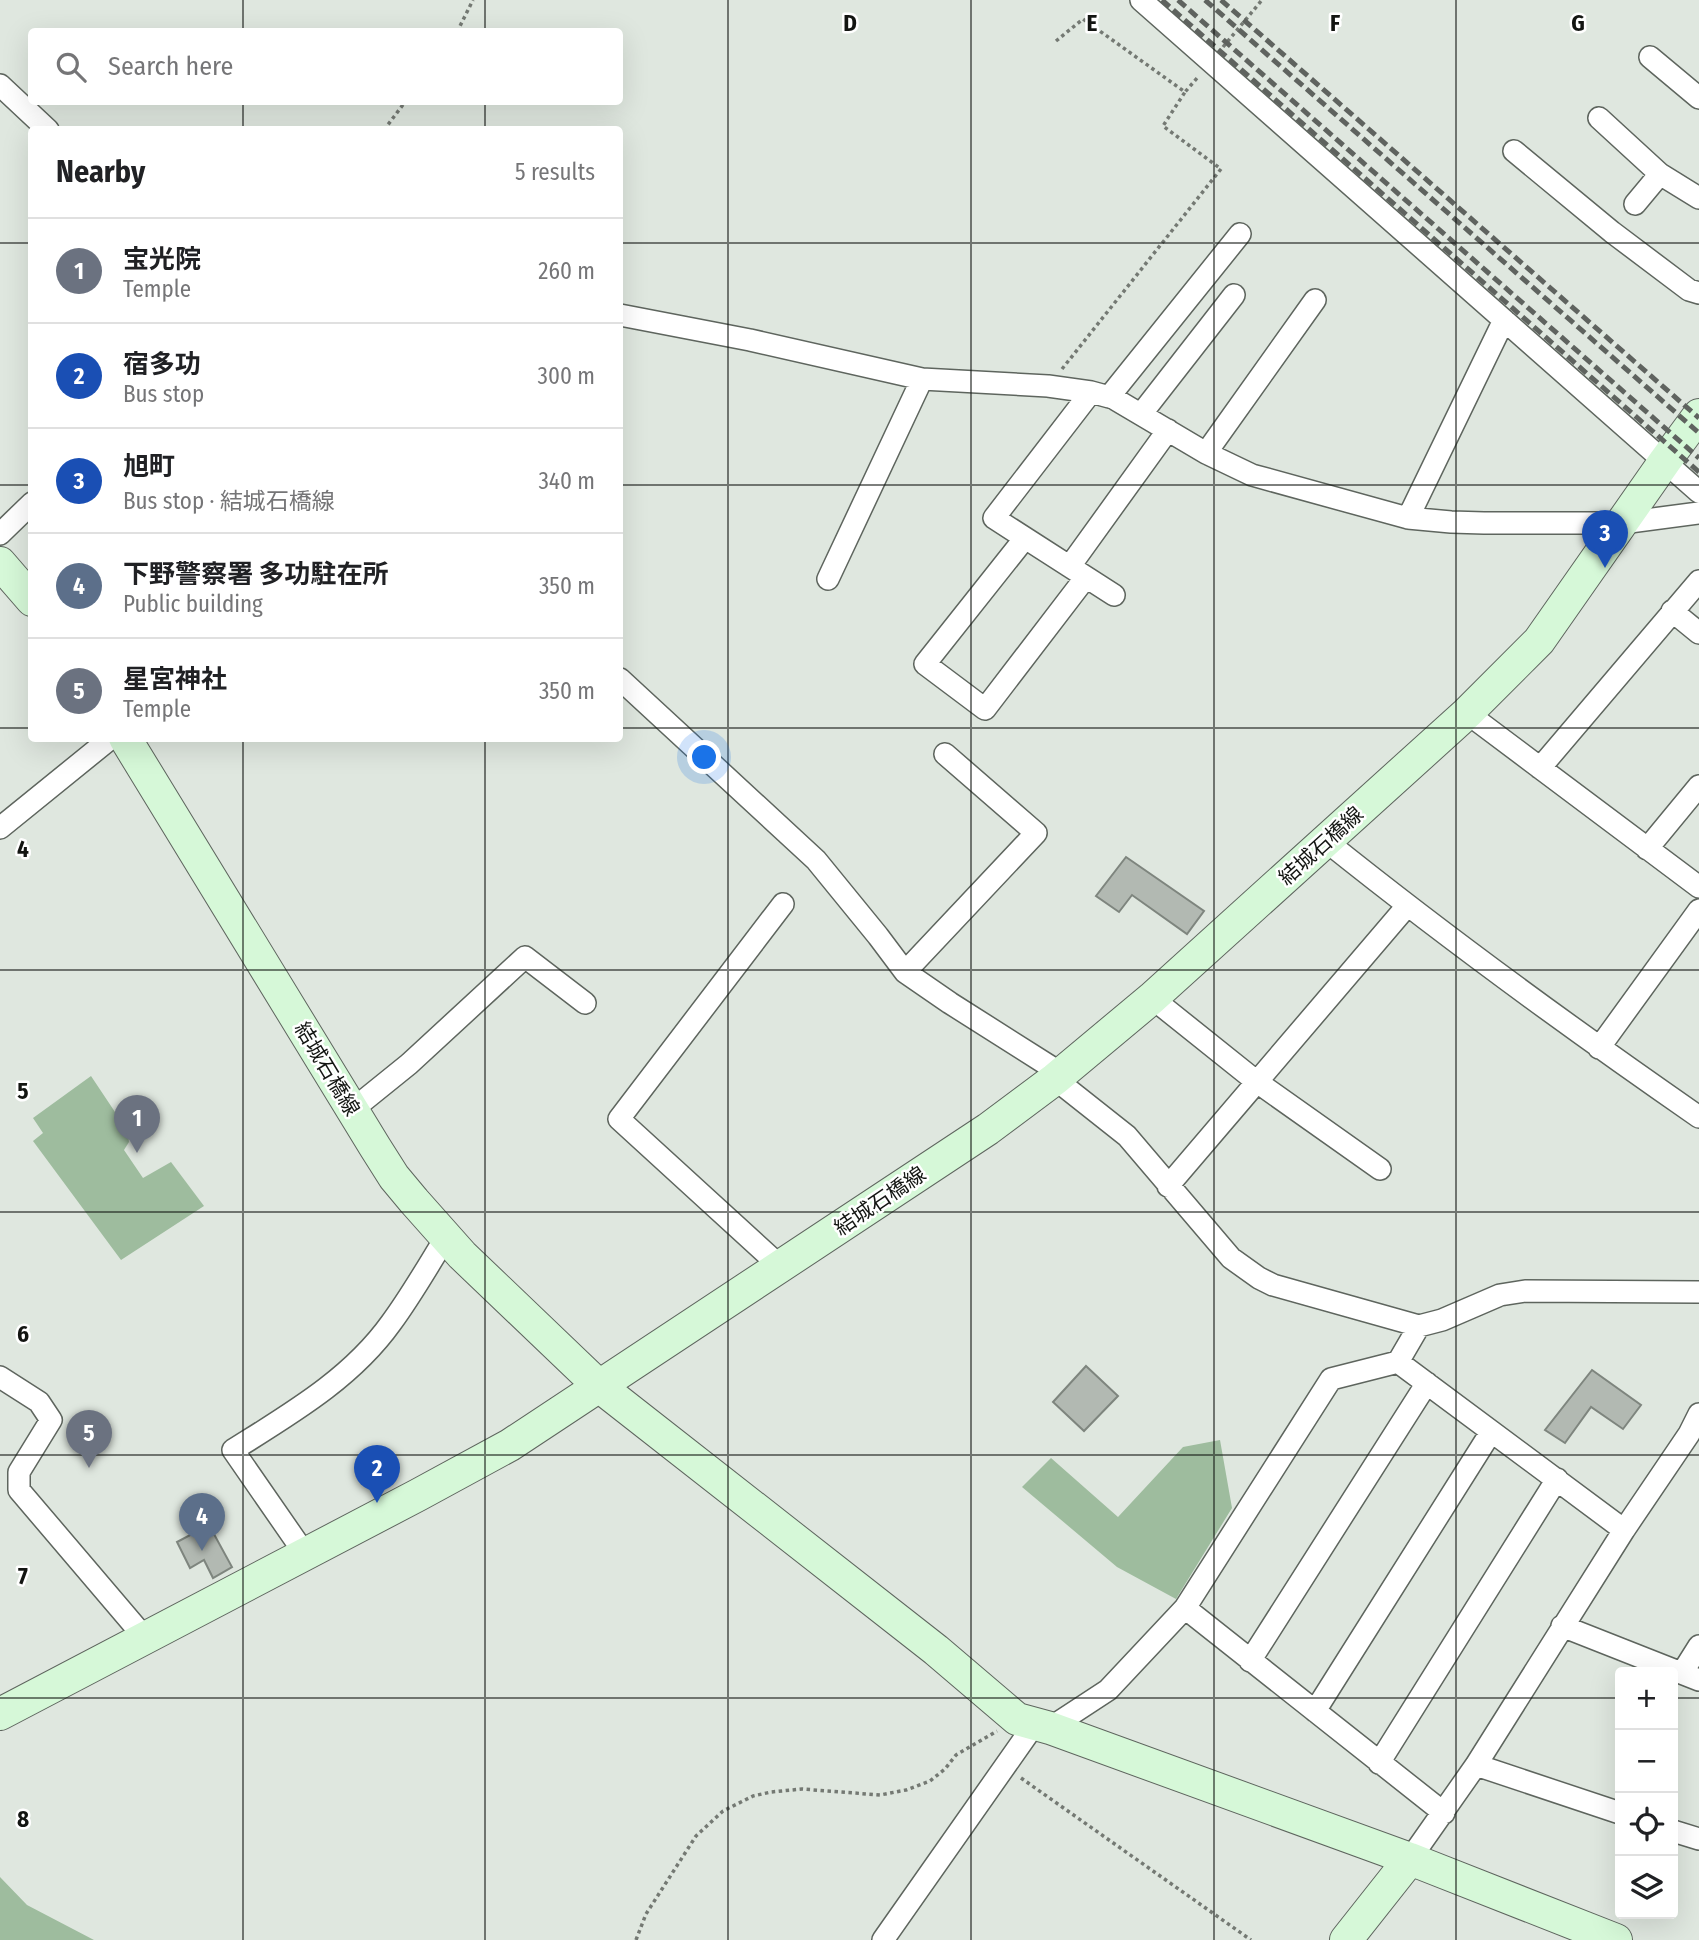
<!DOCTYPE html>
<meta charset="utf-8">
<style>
body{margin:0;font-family:"Fira Sans Condensed","Noto Sans JP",sans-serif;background:#f6f6f6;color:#202124}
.controls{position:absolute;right:21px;bottom:21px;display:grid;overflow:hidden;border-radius:7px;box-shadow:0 7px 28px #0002}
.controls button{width:63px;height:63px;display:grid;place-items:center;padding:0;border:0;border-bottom:2px solid #e0e0e0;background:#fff;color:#202124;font:35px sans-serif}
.you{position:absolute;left:705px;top:758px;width:24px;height:24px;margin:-18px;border:5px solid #fff;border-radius:50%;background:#1a73e8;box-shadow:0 0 0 10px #1a73e833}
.badge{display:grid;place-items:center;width:46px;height:46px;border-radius:50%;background:#1a73e8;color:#fff;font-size:23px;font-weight:700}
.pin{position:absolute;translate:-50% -58px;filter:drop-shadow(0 2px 4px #0008)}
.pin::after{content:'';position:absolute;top:37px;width:24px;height:21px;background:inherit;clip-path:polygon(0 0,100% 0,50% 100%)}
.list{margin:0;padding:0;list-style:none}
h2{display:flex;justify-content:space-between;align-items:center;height:91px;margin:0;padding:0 28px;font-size:30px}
h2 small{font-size:23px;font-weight:400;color:#757577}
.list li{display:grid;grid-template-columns:46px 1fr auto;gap:21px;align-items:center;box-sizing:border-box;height:105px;padding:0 28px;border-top:2px solid #e0e0e0}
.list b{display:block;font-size:26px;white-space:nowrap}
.list p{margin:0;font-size:23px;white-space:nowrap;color:#757577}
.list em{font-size:23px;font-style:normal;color:#757577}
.icon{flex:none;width:38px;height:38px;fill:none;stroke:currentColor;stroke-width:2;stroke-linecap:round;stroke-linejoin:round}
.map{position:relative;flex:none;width:1699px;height:1940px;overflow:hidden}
.search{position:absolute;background:#fff;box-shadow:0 7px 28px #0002;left:28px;top:28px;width:595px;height:77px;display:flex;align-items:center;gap:18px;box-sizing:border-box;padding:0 24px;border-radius:7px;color:#757577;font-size:26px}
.panel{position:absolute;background:#fff;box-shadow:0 7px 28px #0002;left:28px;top:126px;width:595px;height:616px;border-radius:7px}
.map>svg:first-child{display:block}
.green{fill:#9ebc9e}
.building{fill:#b2b9b2;stroke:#7e857e;stroke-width:2}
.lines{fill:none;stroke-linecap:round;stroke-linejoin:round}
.street-casing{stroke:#5e655e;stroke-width:24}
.secondary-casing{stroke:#5e655e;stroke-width:34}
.path{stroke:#747973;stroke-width:3.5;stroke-dasharray:3.5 3.5;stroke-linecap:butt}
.street{stroke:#fff;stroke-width:21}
.secondary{stroke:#d6f8d8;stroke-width:32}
.rail{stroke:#5f635f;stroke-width:5;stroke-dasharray:10 5;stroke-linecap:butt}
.grid{fill:none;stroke:#131512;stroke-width:2;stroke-opacity:0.55}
.labels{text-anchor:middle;stroke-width:5;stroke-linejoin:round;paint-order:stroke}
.street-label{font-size:21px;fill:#131512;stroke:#fff}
.grid-label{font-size:23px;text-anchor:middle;font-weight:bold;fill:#131512;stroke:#fff;stroke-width:5;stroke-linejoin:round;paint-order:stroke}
</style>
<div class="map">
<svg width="1699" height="1940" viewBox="0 0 1699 1940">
<rect width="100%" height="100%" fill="#dfe7df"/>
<path class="green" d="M 91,1076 L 127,1130 L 129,1142 L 124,1150 L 143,1178 L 171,1162 L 204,1206 L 121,1260 L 33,1141 L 43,1133 L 33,1118 Z
M 1220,1440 L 1232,1508 L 1176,1599 L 1117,1567 L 1022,1487 L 1051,1458 L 1118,1517 L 1183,1447 Z
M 0,1877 L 27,1905 L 94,1940 L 0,1940 Z"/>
<path class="building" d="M 1126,857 L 1204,911 L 1187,934 L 1132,895 L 1119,912 L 1096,896 Z
M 1086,1366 L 1118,1396 L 1084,1431 L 1053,1402 Z
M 1592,1370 L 1641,1405 L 1623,1429 L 1591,1407 L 1565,1443 L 1545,1430 Z
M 209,1525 L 232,1567 L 213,1578 L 204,1560 L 190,1568 L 177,1542 Z"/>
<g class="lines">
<g class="street-casing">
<path id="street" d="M 1141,0 L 1699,492
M 1650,57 L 1699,98
M 0,85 L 48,130
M 1599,118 L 1660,174 L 1699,198
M 1514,151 L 1612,232 L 1689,290 L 1699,293
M 1635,204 L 1660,174
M 620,315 L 750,340 L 922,379 L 1048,386 L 1091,392 L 1113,398 L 1206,453 L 1252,475 L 1408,518 L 1451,522 L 1484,523 L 1622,523 L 1699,513
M 1091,392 L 994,518 L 1114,595
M 1109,397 L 1240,234
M 1142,413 L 1234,295
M 1206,453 L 1315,300
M 1408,518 L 1504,320
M 0,534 L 32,503
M 1025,538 L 925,664 L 985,709 L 1086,577
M 1070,566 L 1168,430
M 828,579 L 922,379
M 1672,611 L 1699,633
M 620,679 L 816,860 L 878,936 L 905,972 L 950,1003 L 1062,1074
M 1467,713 L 1699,887
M 1540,768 L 1699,581
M 0,828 L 111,738
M 1326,841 C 1447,938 1572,1029 1699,1117
M 1647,849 L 1699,786
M 905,972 L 1036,833 L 945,754
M 1152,998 L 1257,1082 L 1380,1169
M 1599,1048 L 1699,910
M 1055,1079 L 1127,1136 L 1231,1258 L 1259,1278 L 1273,1285 L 1419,1326 L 1442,1320 L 1500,1295 L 1525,1291 L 1699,1292
M 352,1110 L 409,1064 L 525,957 L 585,1003
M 1168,1186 L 1407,906
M 781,1267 L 619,1119 L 783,904
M 1398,1362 L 1419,1326
M 0,1377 L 39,1402 L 51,1420 L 19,1472 L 19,1490 L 145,1638
M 305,1554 L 233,1450 C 290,1414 351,1379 391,1323 C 411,1296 428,1266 446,1237
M 1185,1608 L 1444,1813
M 1562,1626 L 1699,1680
M 1250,1661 L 1427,1383
M 1682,1673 L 1699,1646
M 1315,1711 L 1491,1432
M 1050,1728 L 1108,1690 L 1185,1608 L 1331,1379 L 1398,1362 L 1624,1530
M 1379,1763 L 1557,1479
M 1476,1765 L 1620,1813
M 1673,1831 L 1699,1839
M 1410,1859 L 1476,1765 L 1624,1530 L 1689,1434 L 1699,1414
M 883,1940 L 1034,1725"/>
</g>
<g class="secondary-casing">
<path id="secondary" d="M 0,563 L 32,600
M 125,738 L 375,1147 L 394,1177 L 414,1201 L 462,1255 L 599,1386 L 936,1650 L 1017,1719 L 1050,1728 L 1410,1859 L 1616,1940
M 0,1714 L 418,1495 L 510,1445 L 988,1129 L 1055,1079 L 1152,998 L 1467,713 L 1539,641 L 1665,461 L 1699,415
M 1346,1940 L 1410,1859"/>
</g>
<path class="path" d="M 457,32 L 473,0
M 1056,41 L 1083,19 L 1185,92 L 1198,77
M 1223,47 L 1262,0
M 384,130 L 405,102
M 1062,369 L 1221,169 L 1163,126 L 1185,92
M 1021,1778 L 1251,1940
M 636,1940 L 646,1914 L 696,1836 L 723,1811 L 753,1796 L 771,1792 L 802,1789 L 880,1795 L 906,1790 L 930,1781 L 945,1769 L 956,1755 L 997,1731"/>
<use href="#street" class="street"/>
<use href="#secondary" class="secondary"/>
<path class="rail" d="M 1162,0 L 1699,472
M 1178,0 L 1699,458
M 1205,0 L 1699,433
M 1221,0 L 1699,418"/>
</g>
<path class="grid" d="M 243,0 L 243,32M 485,0 L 485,32M 728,0 L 728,1940M 971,0 L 971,1940M 1214,0 L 1214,1940M 1456,0 L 1456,1940M 243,102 L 243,130M 485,102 L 485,130M 0,243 L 32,243M 620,243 L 1699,243M 0,485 L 32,485M 620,485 L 1699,485M 0,728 L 32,728M 620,728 L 1699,728M 243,738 L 243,1940M 485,738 L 485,1940M 0,970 L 1699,970M 0,1212 L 1699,1212M 0,1455 L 1699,1455M 0,1698 L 1620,1698M 1673,1698 L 1699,1698"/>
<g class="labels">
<g class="street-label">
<text transform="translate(1321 846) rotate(-42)" y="7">結城石橋線</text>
<text transform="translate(327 1069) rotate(59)" y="7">結城石橋線</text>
<text transform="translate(880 1201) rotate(-34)" y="7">結城石橋線</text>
</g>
</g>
<g class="grid-label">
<text x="850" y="31">D</text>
<text x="1092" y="31">E</text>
<text x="1335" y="31">F</text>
<text x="1578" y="31">G</text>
<text x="23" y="857">4</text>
<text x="23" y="1099">5</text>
<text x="23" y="1342">6</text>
<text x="23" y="1584">7</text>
<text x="23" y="1827">8</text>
</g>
</svg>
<div class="controls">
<button>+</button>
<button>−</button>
<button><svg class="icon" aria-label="locate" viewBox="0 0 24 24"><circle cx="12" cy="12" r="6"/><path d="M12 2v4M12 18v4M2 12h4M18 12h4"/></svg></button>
<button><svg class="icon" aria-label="layers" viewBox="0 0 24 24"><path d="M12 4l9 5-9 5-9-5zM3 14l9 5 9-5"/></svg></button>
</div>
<div class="you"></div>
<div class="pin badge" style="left:137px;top:1153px;background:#6b7280">1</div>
<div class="pin badge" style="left:377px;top:1503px;background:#1a4fb4">2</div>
<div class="pin badge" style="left:1605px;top:568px;background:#1a4fb4">3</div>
<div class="pin badge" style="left:202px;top:1551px;background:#5c6f8a">4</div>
<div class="pin badge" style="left:89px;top:1468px;background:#6b7280">5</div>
<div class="search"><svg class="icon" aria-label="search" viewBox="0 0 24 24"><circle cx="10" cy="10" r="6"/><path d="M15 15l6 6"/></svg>Search here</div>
<section class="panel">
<h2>Nearby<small>5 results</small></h2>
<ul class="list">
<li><span class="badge" style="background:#6b7280">1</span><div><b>宝光院</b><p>Temple</p></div><em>260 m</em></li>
<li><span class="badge" style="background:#1a4fb4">2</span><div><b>宿多功</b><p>Bus stop</p></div><em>300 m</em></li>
<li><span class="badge" style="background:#1a4fb4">3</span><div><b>旭町</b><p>Bus stop · 結城石橋線</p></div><em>340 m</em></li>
<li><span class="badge" style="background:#5c6f8a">4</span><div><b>下野警察署 多功駐在所</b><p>Public building</p></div><em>350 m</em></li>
<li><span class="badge" style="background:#6b7280">5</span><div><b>星宮神社</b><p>Temple</p></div><em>350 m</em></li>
</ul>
</section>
</div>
